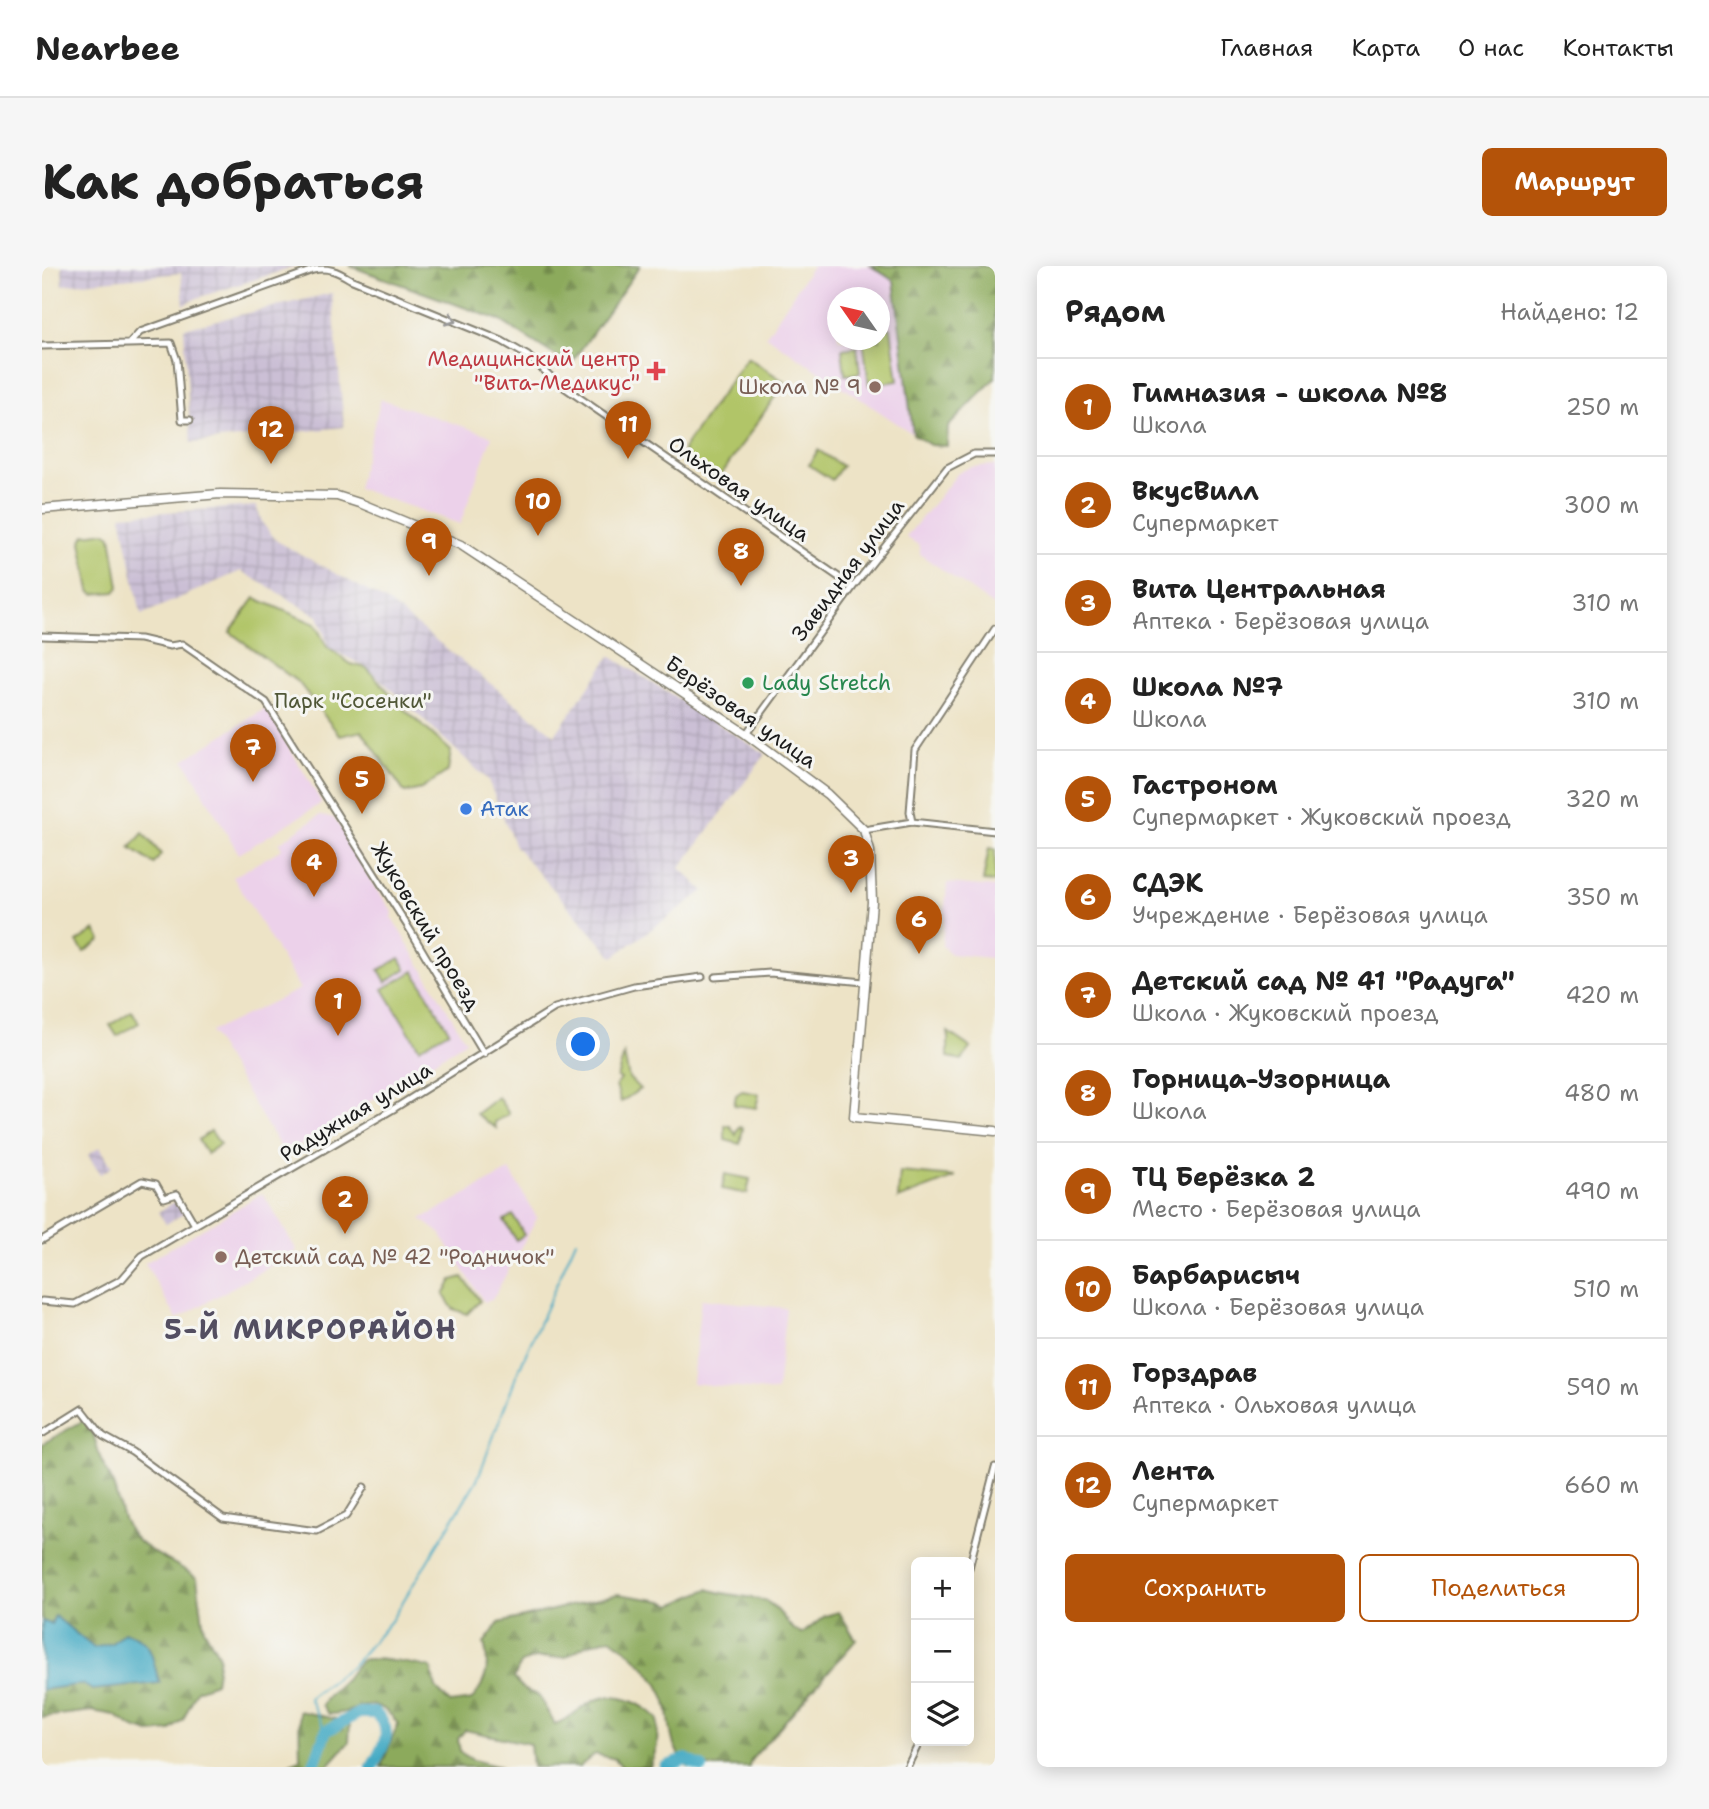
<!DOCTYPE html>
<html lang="ru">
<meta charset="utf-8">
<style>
body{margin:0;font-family:"Shantell Sans",sans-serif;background:#f6f6f6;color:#222}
.controls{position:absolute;right:21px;bottom:21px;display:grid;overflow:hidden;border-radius:10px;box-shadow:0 4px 18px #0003}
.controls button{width:63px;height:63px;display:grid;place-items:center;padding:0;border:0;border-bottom:2px solid #e0e0e0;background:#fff;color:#222;font:35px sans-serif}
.compass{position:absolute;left:785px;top:21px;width:63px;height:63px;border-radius:50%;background:#fff;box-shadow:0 4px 18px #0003;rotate:304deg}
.you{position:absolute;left:542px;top:779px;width:24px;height:24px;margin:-18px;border:5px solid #fff;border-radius:50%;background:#1a73e8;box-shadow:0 0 0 10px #1a73e833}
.badge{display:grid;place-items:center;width:46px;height:46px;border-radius:50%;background:#b45309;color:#fff;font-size:23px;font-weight:700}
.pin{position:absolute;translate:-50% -58px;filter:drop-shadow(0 2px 4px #0008)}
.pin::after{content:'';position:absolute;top:37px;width:24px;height:21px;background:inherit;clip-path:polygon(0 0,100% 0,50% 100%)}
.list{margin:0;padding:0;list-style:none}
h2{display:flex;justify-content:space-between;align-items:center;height:91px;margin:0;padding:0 28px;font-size:30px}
h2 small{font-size:23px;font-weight:400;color:#767676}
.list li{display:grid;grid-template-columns:46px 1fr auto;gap:21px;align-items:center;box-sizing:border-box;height:98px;padding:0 28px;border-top:2px solid #e0e0e0}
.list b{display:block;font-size:26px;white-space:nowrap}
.list p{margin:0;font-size:23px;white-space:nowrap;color:#767676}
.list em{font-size:23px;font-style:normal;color:#767676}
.actions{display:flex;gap:14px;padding:21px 28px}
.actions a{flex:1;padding:16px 0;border:2px solid #b45309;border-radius:10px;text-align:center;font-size:24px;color:#b45309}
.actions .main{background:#b45309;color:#fff}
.icon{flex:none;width:38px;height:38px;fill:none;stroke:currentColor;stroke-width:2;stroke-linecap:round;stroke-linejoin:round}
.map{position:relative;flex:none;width:953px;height:1501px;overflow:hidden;border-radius:10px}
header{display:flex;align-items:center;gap:42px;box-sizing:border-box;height:98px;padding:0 35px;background:#fff;border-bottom:2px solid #e0e0e0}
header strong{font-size:33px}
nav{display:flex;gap:38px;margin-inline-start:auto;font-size:24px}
.intro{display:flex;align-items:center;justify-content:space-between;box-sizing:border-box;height:168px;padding:0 42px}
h1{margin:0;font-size:49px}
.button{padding:18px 32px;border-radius:10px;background:#b45309;color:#fff;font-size:24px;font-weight:700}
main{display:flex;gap:42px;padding:0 42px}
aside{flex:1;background:#fff;border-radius:10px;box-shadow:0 4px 18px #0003}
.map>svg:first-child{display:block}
.built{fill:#ecd1ea;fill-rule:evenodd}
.industrial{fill:url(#industrial-grid)}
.forest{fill:url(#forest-firs);stroke:#54633c;stroke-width:2}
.park{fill:#b1c568;stroke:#667042;stroke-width:2}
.water{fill:#44aac4;stroke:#306370;stroke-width:2}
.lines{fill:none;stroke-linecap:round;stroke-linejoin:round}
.stream{stroke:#44aac4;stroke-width:2}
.river{stroke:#44aac4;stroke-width:12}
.street-casing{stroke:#848071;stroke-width:9}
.secondary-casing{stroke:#848071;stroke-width:11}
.street{stroke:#fff;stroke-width:5}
.secondary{stroke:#fff;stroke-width:8}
.oneway{stroke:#999}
.health-dot{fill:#e0444e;stroke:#f6f6f2;stroke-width:2.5}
.education-dot{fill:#8d6e63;stroke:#f6f6f2;stroke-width:2.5}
.leisure-dot{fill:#2e9e5b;stroke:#f6f6f2;stroke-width:2.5}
.shop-dot{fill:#3f7fe0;stroke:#f6f6f2;stroke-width:2.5}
.labels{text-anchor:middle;stroke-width:6;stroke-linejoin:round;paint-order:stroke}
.health-label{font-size:21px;fill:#be3a42;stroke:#f6f6f2;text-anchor:end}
.education-label{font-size:21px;fill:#785e54;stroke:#f6f6f2;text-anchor:end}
.street-label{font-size:21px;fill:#1c1c1c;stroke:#f6f6f2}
.leisure-label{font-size:21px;fill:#27864d;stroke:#f6f6f2;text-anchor:start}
.park-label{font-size:21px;fill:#505737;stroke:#f6f6f2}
.shop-label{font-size:21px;fill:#366cbe;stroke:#f6f6f2;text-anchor:start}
.district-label{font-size:28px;font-weight:bold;letter-spacing:2px;fill:#534e61;stroke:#f6f6f2}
</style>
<header>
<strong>Nearbee</strong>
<nav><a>Главная</a><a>Карта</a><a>О нас</a><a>Контакты</a></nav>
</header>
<div class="intro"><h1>Как добраться</h1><a class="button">Маршрут</a></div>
<main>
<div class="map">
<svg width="953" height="1501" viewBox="0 0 953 1501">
<defs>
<pattern id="industrial-grid" width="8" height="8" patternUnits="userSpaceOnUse" patternTransform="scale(1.75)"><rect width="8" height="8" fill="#cbbfd5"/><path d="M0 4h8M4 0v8" fill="none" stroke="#aea4b6"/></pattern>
<pattern id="forest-firs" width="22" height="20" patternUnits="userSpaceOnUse" patternTransform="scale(1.75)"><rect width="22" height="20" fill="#8caa5c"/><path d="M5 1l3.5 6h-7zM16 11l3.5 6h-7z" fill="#728a4b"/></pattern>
</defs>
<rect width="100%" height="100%" fill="#f6f6f2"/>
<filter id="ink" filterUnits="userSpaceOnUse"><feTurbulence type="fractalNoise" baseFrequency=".0143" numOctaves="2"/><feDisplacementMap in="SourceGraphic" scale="14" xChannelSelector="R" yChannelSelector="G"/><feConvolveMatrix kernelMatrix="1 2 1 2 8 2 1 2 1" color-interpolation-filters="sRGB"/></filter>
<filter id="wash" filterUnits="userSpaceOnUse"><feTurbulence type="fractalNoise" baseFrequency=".00686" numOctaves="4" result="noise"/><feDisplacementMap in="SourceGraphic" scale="28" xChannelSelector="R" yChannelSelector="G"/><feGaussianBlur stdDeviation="1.57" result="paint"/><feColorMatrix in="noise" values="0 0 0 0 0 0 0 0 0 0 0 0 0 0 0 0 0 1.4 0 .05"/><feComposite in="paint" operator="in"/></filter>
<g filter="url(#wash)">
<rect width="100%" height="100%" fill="#ede3c6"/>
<path class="built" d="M 770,0 L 829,0 L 852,15 L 871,168 L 724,70 ZM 796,32 L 838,32 L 838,74 L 796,74 Z
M 339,133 L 450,170 L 418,258 L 315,222 Z
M 953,199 L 953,340 L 952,340 L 878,288 L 878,280 L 864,271 L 916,207 L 928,201 Z
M 224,442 L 280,537 L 197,588 L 142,494 Z
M 278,549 L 292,552 L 324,600 L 327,612 L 351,646 L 350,652 L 424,775 L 243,889 L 168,766 L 258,723 L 191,611 L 240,583 L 237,577 Z
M 905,617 L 953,621 L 953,689 L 948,692 L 909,688 L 900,680 Z
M 468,904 L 495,952 L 450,1034 L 442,1036 L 398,967 L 379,953 Z
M 221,927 L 255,985 L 135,1053 L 103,997 Z
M 659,1033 L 744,1042 L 735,1126 L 650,1117 Z"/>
<path class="industrial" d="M 20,0 L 255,0 L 155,32 L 142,39 L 139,7 L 21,19 Z
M 290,27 L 302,161 L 149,177 L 142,62 Z
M 214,240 L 221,258 L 235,275 L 347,337 L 513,469 L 568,390 L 724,488 L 638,602 L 662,625 L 571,691 L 473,580 L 446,514 L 326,402 L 287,382 L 276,350 L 199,305 L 99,349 L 79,249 Z
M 58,881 L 70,901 L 58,908 L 46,889 Z
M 136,934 L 143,947 L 124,958 L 116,946 Z"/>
<path class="forest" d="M 308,0 L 598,0 L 528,99 L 457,54 Z
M 829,0 L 953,0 L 953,112 L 906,161 L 905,180 L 888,179 L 871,168 L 852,15 Z
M 44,1153 C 53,1167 54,1179 59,1194 C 62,1201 67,1207 69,1214 C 78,1235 77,1256 95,1274 C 111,1290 136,1297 155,1312 L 162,1363 L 177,1390 L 173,1417 L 155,1424 L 141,1454 L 128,1465 L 108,1467 L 92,1462 L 72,1449 L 50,1445 L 0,1451 L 0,1178 Z
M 666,1323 C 685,1330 707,1329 725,1336 C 741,1344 744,1362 760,1368 L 783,1350 L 797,1346 L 814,1374 L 709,1494 L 707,1501 L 647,1501 C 628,1481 630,1471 626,1446 C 622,1415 593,1389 569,1372 L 544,1379 L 524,1391 L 494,1392 L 479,1397 L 472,1412 L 482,1424 L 496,1429 L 513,1458 C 529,1453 540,1439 556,1433 C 577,1426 602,1438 616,1453 L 615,1480 L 608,1501 L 580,1501 L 573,1493 L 553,1488 L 537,1501 L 490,1501 L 488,1478 L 423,1464 L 416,1473 L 418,1486 L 431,1494 L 459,1501 L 339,1501 L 356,1458 C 331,1422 318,1449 287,1448 L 280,1439 C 286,1428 293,1424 302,1415 C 308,1409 313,1399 320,1394 C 327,1390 380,1399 389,1402 L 394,1422 L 408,1437 L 430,1434 C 445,1414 448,1402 442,1377 L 457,1357 L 576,1328 L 621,1335 L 630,1339 Z
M 257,1445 L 308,1456 L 307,1476 L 285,1501 L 241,1501 L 258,1493 Z"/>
<path class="park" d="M 849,62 L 856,115 L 827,119 L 821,74 L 838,74 L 838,63 Z
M 815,81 L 818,107 L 803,109 L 800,83 Z
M 705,91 L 743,116 L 677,212 L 666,212 L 642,193 L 641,183 Z
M 776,184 L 800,200 L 790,214 L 767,199 Z
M 63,266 L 69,270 L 77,321 L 73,326 L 52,328 L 48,325 L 39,276 L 43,269 Z
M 213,332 L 273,358 L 285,381 L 309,398 L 325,402 L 362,443 L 409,485 L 406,505 L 379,523 L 363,527 L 320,465 L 298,470 L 257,417 L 188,366 Z
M 101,567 L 119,588 L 112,598 L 88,582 Z
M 947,582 L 953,583 L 953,616 L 941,615 Z
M 53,664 L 59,674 L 42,686 L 35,676 Z
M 358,692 L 364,703 L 344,716 L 337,704 Z
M 372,705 L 407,765 L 377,782 L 341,723 Z
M 90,745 L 97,757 L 75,770 L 68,759 Z
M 906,766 L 929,782 L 920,794 L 906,791 Z
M 582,789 L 587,812 L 598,823 L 579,836 L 574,820 L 579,813 L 575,811 Z
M 700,825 L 717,828 L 714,842 L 692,839 L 694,829 Z
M 456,831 L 467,848 L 453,856 L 454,862 L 434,848 Z
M 683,859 L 688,860 L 694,869 L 697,861 L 701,862 L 698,878 L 683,874 Z
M 169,865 L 178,878 L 165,888 L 156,874 Z
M 858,906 L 913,911 L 914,911 L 856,933 Z
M 683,908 L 708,913 L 705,928 L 680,923 Z
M 471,949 L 482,969 L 474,974 L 462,954 Z
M 421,1011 L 438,1035 L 425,1048 L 411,1043 L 402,1029 L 410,1014 Z"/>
<path class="water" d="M 13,1350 L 52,1382 L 70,1377 L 82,1366 C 114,1375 108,1391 118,1417 L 50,1424 L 41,1418 L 0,1424 L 0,1355 L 9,1358 Z"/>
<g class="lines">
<path class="stream" d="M 284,1465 L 267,1432 L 311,1399 L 349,1355 L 436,1212 L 475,1108 L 534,974"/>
<path class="river" d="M 271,1501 L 284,1465 L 317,1447 L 333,1447 C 353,1465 341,1481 330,1501
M 623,1501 L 644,1493 L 660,1501"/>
</g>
</g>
<g filter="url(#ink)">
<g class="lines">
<g class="street-casing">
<path id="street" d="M 89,76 L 98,66 L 271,4 C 286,1 295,5 308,13 L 460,75 L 486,90 L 516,117 L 811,321
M 0,80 L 129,77 L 135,94 L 140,154 L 148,154
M 0,370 L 98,373 L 128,380 L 140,378 L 224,436 L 370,667 L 442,788
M 704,468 L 811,321 L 905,202 L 932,188 L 953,188
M 870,556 L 868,546 L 873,484 L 953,363
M 822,564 L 870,556 L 953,565
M 673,711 L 728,707 L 822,716
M 0,974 L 100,915 L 114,918 L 122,932 L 135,928 L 153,959
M 0,1035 L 33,1038 L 80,1013 L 100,990 L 353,842 L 513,742 L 592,720 L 660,711
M 0,1168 L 40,1143 L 61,1170 L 90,1186 L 181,1252 L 275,1265 L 304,1250 L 322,1221
M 927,1302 L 953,1201
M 865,1501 L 878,1475"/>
</g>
<g class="secondary-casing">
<path id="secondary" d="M 0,243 L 178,228 L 295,230 L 320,238 L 419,279 L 704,468 L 785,528 L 822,564 L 828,585 L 830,636 L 812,851 L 953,865"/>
</g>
<use href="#street" class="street"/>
<use href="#secondary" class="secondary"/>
</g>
<defs><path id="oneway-chevron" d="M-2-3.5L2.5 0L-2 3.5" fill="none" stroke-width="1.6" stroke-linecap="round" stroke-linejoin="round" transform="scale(1.75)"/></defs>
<use class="oneway" href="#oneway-chevron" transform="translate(409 54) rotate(23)"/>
</g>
<path class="health-dot" d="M610.5 94.5h7v7h7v7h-7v7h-7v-7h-7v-7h7z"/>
<g class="education-dot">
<circle cx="833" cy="121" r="7"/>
<circle cx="179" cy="991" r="7"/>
</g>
<circle class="leisure-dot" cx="706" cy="417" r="7"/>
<circle class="shop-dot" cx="424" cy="543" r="7"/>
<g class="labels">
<g class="health-label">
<text x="598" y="100">Медицинский центр<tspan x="598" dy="24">"Вита-Медикус"</tspan></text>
</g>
<g class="education-label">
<text x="819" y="128">Школа № 9</text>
<text x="193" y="998" text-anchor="start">Детский сад № 42 "Родничок"</text>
</g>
<g class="street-label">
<text transform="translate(697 223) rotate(35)" y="7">Ольховая улица</text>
<text transform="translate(806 304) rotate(-53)" y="7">Завидная улица</text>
<text transform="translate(699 446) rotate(35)" y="7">Берёзовая улица</text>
<text transform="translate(384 660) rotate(59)" y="7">Жуковский проезд</text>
<text transform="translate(314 846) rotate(-31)" y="7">Радужная улица</text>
</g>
<g class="leisure-label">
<text x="720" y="424">Lady Stretch</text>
</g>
<g class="park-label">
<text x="311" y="442">Парк "Сосенки"</text>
</g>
<g class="shop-label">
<text x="438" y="550">Атак</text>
</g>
<g class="district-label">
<text x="269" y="1073">5-Й МИКРОРАЙОН</text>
</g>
</g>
</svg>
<div class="controls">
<button>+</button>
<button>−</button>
<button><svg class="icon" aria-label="layers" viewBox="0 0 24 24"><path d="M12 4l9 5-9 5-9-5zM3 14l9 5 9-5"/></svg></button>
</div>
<svg class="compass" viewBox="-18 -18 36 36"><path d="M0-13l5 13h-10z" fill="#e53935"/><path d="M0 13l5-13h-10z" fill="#767676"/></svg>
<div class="you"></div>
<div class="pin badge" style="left:296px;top:770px">1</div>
<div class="pin badge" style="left:303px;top:968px">2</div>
<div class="pin badge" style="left:809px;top:627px">3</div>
<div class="pin badge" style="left:272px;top:631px">4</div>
<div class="pin badge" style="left:320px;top:548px">5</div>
<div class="pin badge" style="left:877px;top:688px">6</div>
<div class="pin badge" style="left:211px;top:516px">7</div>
<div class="pin badge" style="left:699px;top:320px">8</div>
<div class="pin badge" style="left:387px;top:310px">9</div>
<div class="pin badge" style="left:496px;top:270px">10</div>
<div class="pin badge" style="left:586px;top:193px">11</div>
<div class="pin badge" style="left:229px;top:198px">12</div>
</div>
<aside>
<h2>Рядом<small>Найдено: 12</small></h2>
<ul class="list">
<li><span class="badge">1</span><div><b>Гимназия - школа №8</b><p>Школа</p></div><em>250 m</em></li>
<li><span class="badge">2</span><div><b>ВкусВилл</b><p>Супермаркет</p></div><em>300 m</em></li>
<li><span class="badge">3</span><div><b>Вита Центральная</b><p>Аптека · Берёзовая улица</p></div><em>310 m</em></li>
<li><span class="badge">4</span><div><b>Школа №7</b><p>Школа</p></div><em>310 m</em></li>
<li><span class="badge">5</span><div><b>Гастроном</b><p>Супермаркет · Жуковский проезд</p></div><em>320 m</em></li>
<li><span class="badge">6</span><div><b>СДЭК</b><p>Учреждение · Берёзовая улица</p></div><em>350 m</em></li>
<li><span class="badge">7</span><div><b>Детский сад № 41 &quot;Радуга&quot;</b><p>Школа · Жуковский проезд</p></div><em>420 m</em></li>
<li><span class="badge">8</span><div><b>Горница-Узорница</b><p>Школа</p></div><em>480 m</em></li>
<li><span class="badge">9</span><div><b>ТЦ Берёзка 2</b><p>Место · Берёзовая улица</p></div><em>490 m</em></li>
<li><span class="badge">10</span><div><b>Барбарисыч</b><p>Школа · Берёзовая улица</p></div><em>510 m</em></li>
<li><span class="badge">11</span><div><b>Горздрав</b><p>Аптека · Ольховая улица</p></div><em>590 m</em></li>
<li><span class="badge">12</span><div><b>Лента</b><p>Супермаркет</p></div><em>660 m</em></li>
</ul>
<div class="actions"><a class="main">Сохранить</a><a>Поделиться</a></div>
</aside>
</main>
